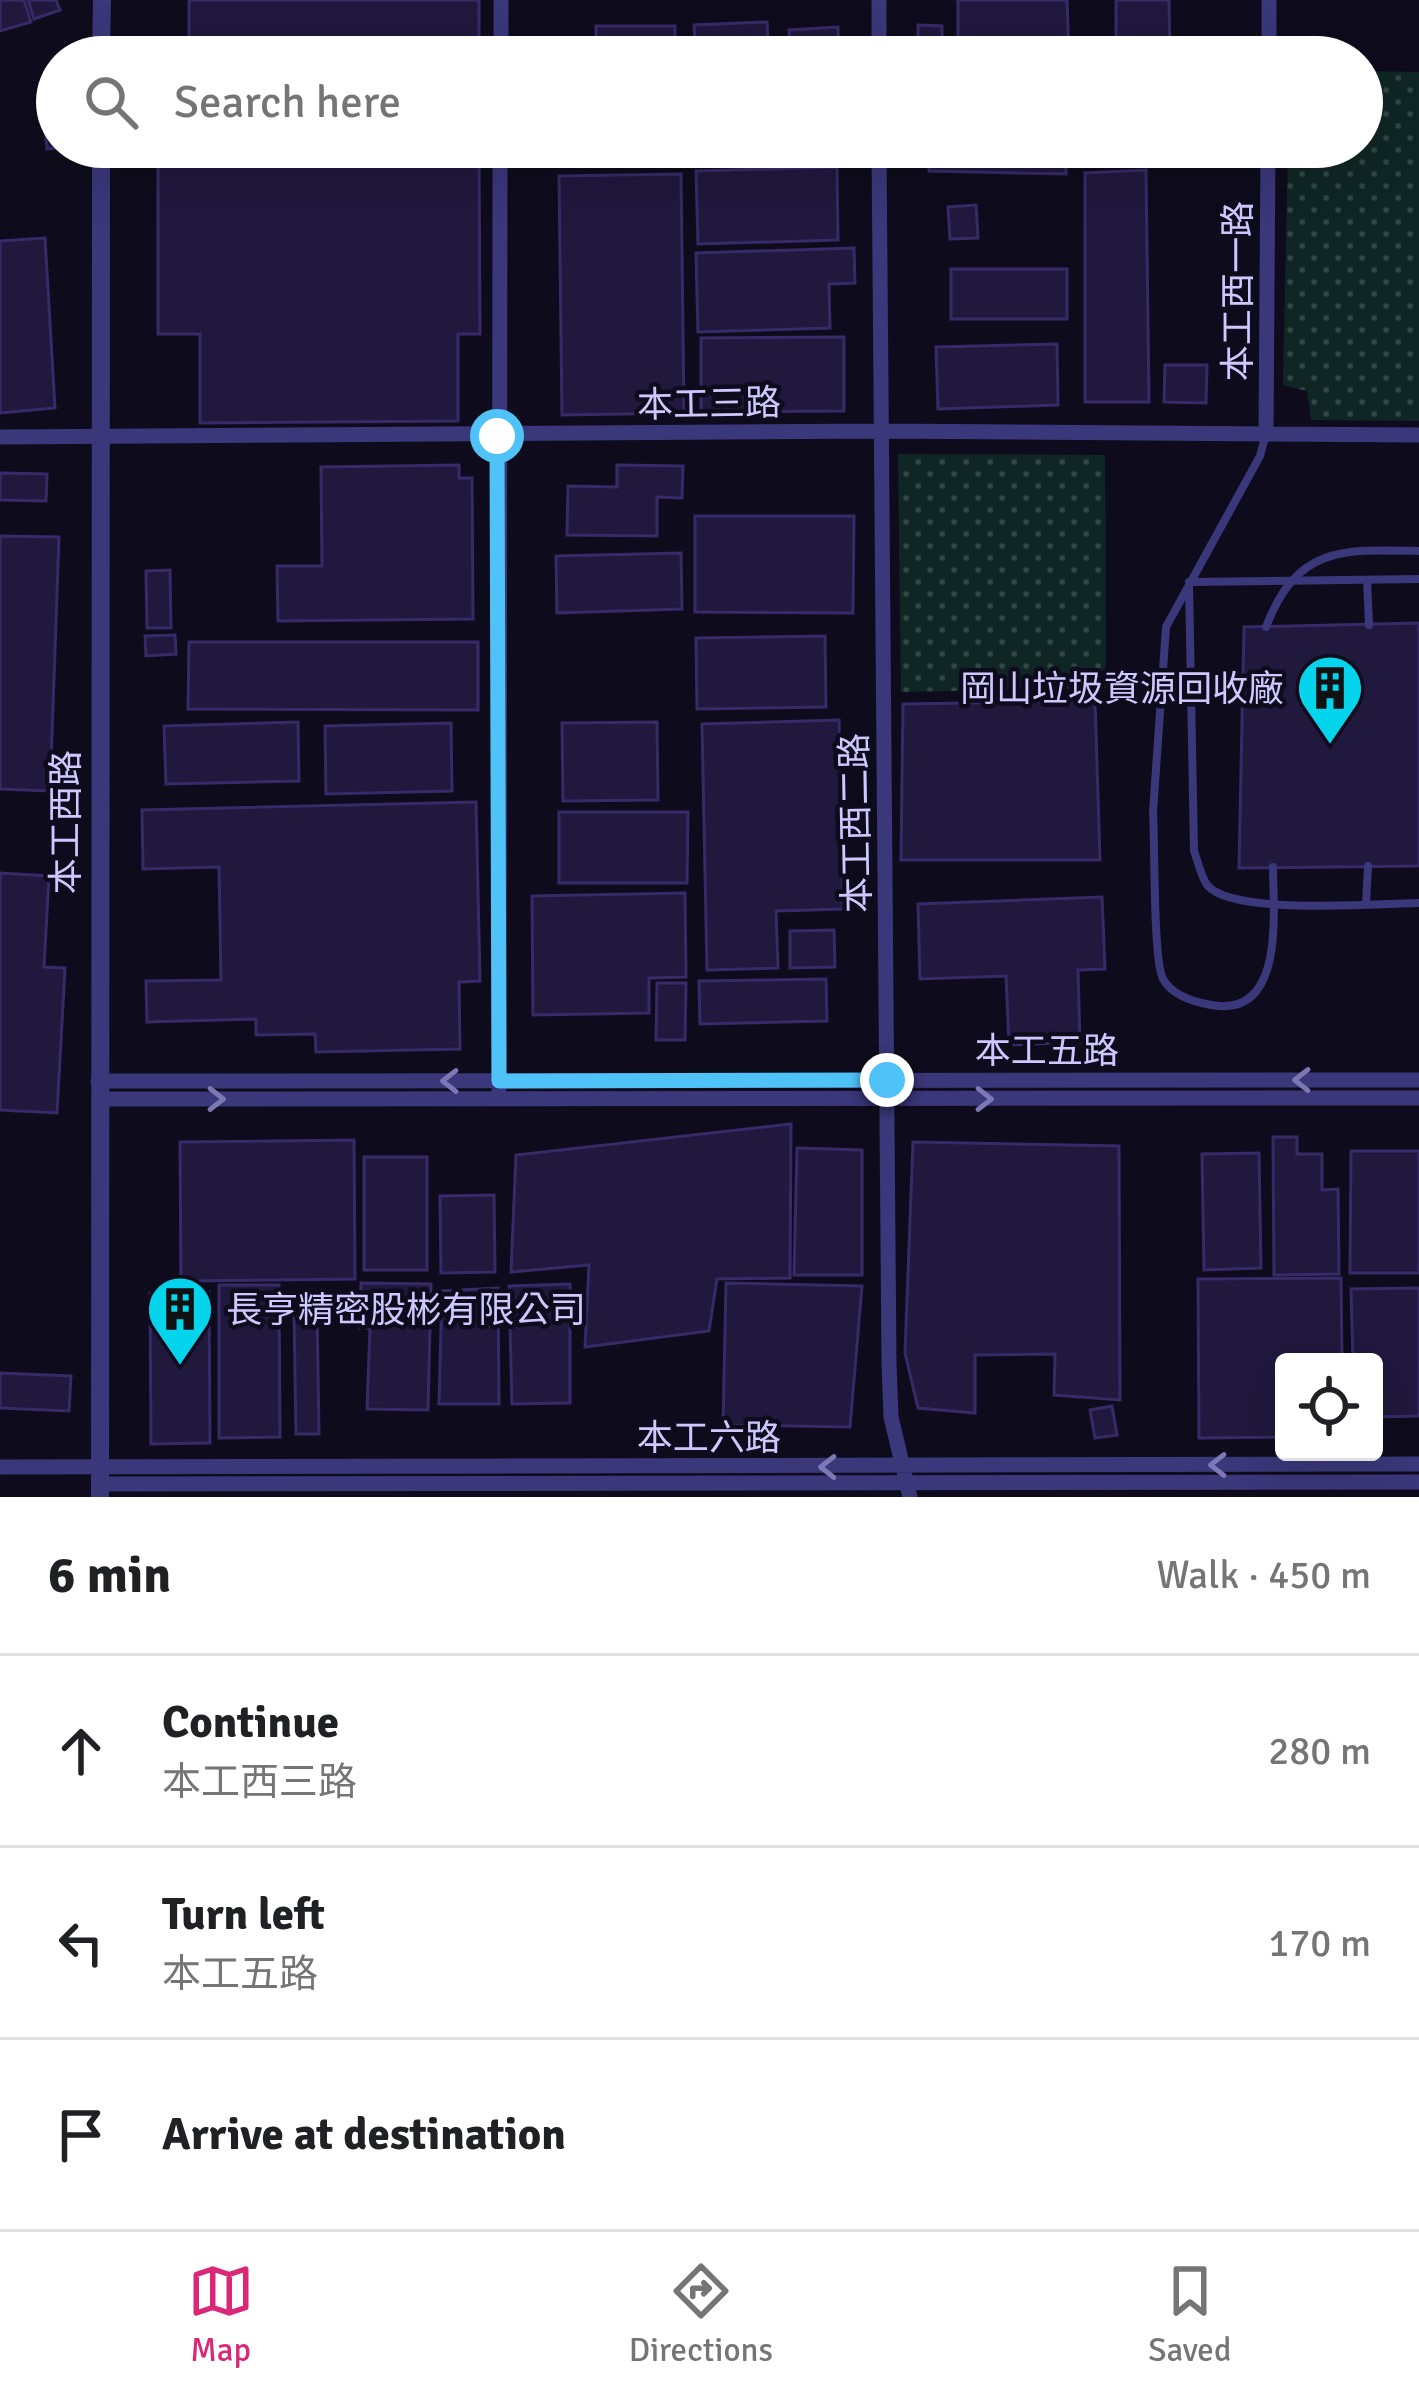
<!DOCTYPE html>
<meta charset="utf-8">
<style>
body{margin:0;font-family:Signika,"Noto Sans TC",sans-serif;background:#f2f2f2;color:#202124}
.controls{position:absolute;right:36px;bottom:36px;display:grid;overflow:hidden;border-radius:12px;box-shadow:0 12px 48px #0002}
.controls button{width:108px;height:108px;display:grid;place-items:center;padding:0;border:0;border-bottom:3px solid #e0e0e0;background:#fff;color:#202124;font:60px sans-serif}
.stop{position:absolute;width:36px;height:36px;margin:-27px;border:9px solid #4fc3f7;border-radius:50%;background:#fff}
.stop.end{background:#4fc3f7;border-color:#fff;box-shadow:0 3px 12px #0008}
.list{margin:0;padding:0;list-style:none}
h2{display:flex;justify-content:space-between;align-items:center;height:156px;margin:0;padding:0 48px;font-size:51px}
h2 small{font-size:39px;font-weight:400;color:#757577}
.list li{display:grid;grid-template-columns:78px 1fr auto;gap:36px;align-items:center;box-sizing:border-box;height:192px;padding:0 48px;border-top:3px solid #e0e0e0}
.list b{display:block;font-size:45px;white-space:nowrap}
.list p{margin:0;font-size:39px;white-space:nowrap;color:#757577}
.list em{font-size:39px;font-style:normal;color:#757577}
.icon{flex:none;width:66px;height:66px;fill:none;stroke:currentColor;stroke-width:2;stroke-linecap:round;stroke-linejoin:round}
.map{position:relative;flex:none;width:1419px;height:1497px;overflow:hidden}
.search{position:absolute;background:#fff;box-shadow:0 12px 48px #0002;left:36px;right:36px;top:36px;height:132px;display:flex;align-items:center;gap:30px;box-sizing:border-box;padding:0 42px;border-radius:66px;color:#757577;font-size:45px}
.sheet{height:732px;background:#fff}
nav{display:flex;justify-content:space-around;align-items:center;box-sizing:border-box;height:168px;border-top:3px solid #e0e0e0;background:#fff;font-size:33px;color:#757577}
nav a{display:grid;justify-items:center;gap:6px}
nav .on{color:#db2777}
.map>svg:first-child{display:block}
.grass{fill:url(#grass-dots)}
.building{fill:#20183d;stroke:#372a68;stroke-width:3}
.lines{fill:none;stroke-linecap:round;stroke-linejoin:round}
.service{stroke:#3a377a;stroke-width:8}
.minor{stroke:#3a377a;stroke-width:15}
.tertiary{stroke:#3a377a;stroke-width:18}
.service-bridge{stroke:#3a377a;stroke-width:8}
.oneway{stroke:#7d78b5}
.route{stroke:#4fc3f7;stroke-width:15}
.labels{text-anchor:middle;stroke-width:9;stroke-linejoin:round;paint-order:stroke}
.street-label{font-size:36px;fill:#cec8fe;stroke:#0e0c1c}
.poi-label{font-size:36px;fill:#cec8fe;stroke:#0e0c1c;text-anchor:end}
</style>
<div class="map">
<svg width="1419" height="1497" viewBox="0 0 1419 1497">
<defs>
<pattern id="grass-dots" width="8" height="8" patternUnits="userSpaceOnUse" patternTransform="scale(3)"><rect width="8" height="8" fill="#0f2625"/><path d="M2 2h.1M6 6h.1" fill="none" stroke="#314446" stroke-width="1.8" stroke-linecap="round"/></pattern>
</defs>
<rect width="100%" height="100%" fill="#0e0c1c"/>
<path class="grass" d="M 1362,71 L 1419,72 L 1419,421 L 1311,420 L 1307,391 L 1283,385 L 1288,147 L 1362,147 Z
M 898,454 L 1105,455 L 1106,688 L 901,692 Z"/>
<path class="building" d="M 0,0 L 24,0 L 31,22 L 0,31 Z
M 28,0 L 56,0 L 60,10 L 34,19 Z
M 189,0 L 479,0 L 479,57 L 189,57 Z
M 958,0 L 1067,0 L 1069,57 L 958,57 Z
M 1116,0 L 1169,0 L 1170,57 L 1116,57 Z
M 767,22 L 769,57 L 696,57 L 694,25 Z
M 918,25 L 942,26 L 942,57 L 918,57 Z
M 596,26 L 675,26 L 675,57 L 596,57 Z
M 838,27 L 839,57 L 790,57 L 789,30 Z
M 57,82 L 57,147 L 61,147 L 47,149 L 40,84 Z
M 248,147 L 479,147 L 480,334 L 458,334 L 458,421 L 200,423 L 200,334 L 158,334 L 158,148 Z
M 541,147 L 684,147 L 684,162 L 541,164 Z
M 698,147 L 858,147 L 858,159 L 698,160 Z
M 929,147 L 1066,147 L 1066,174 L 929,171 Z
M 1116,147 L 1170,147 L 1170,156 L 1116,157 Z
M 1184,147 L 1226,147 L 1226,156 L 1184,156 Z
M 837,167 L 838,240 L 698,244 L 696,171 Z
M 1146,170 L 1149,402 L 1085,402 L 1085,173 Z
M 681,174 L 684,413 L 562,415 L 559,176 Z
M 976,205 L 978,238 L 950,239 L 948,207 Z
M 45,238 L 55,408 L 0,413 L 0,241 Z
M 854,248 L 855,283 L 829,284 L 830,328 L 698,332 L 696,253 Z
M 951,269 L 1067,269 L 1067,319 L 951,319 Z
M 844,337 L 844,411 L 701,412 L 701,338 Z
M 1057,344 L 1058,405 L 938,409 L 936,347 Z
M 1165,365 L 1207,365 L 1206,403 L 1164,402 Z
M 459,465 L 459,478 L 472,478 L 473,619 L 278,621 L 277,566 L 322,566 L 321,467 Z
M 617,465 L 683,466 L 682,498 L 657,497 L 657,536 L 567,535 L 568,486 L 617,487 Z
M 0,473 L 47,474 L 46,501 L 0,500 Z
M 695,516 L 854,516 L 853,613 L 695,612 Z
M 0,536 L 59,537 L 50,791 L 0,789 Z
M 681,553 L 682,609 L 557,613 L 556,556 Z
M 170,570 L 171,628 L 147,628 L 146,571 Z
M 1419,623 L 1419,866 L 1239,868 L 1244,627 Z
M 175,635 L 176,654 L 146,656 L 145,636 Z
M 825,636 L 826,707 L 697,709 L 696,638 Z
M 189,642 L 478,642 L 478,710 L 188,709 Z
M 1095,701 L 1100,860 L 901,860 L 903,704 Z
M 839,720 L 843,909 L 776,911 L 778,968 L 707,970 L 702,724 Z
M 298,722 L 299,781 L 166,784 L 164,726 Z
M 657,722 L 658,800 L 563,801 L 562,723 Z
M 451,723 L 452,791 L 326,794 L 325,726 Z
M 476,802 L 480,981 L 459,982 L 460,1049 L 316,1052 L 315,1034 L 256,1035 L 256,1019 L 147,1022 L 146,981 L 221,980 L 219,867 L 143,869 L 142,810 Z
M 559,812 L 688,812 L 687,883 L 559,883 Z
M 0,873 L 49,876 L 44,967 L 65,968 L 57,1113 L 0,1110 Z
M 685,893 L 686,977 L 649,978 L 649,1013 L 533,1015 L 532,896 Z
M 1102,897 L 1105,969 L 1078,970 L 1080,1042 L 1009,1045 L 1006,976 L 920,979 L 918,904 Z
M 834,930 L 835,967 L 790,968 L 790,931 Z
M 826,979 L 827,1021 L 700,1024 L 699,981 Z
M 657,983 L 686,983 L 685,1040 L 656,1040 Z
M 791,1124 L 790,1278 L 717,1279 L 709,1331 L 585,1347 L 589,1265 L 511,1272 L 516,1155 Z
M 1273,1137 L 1297,1137 L 1297,1154 L 1322,1154 L 1322,1190 L 1338,1189 L 1339,1274 L 1274,1275 Z
M 354,1140 L 355,1279 L 181,1281 L 180,1142 Z
M 913,1142 L 1119,1146 L 1120,1400 L 1054,1395 L 1055,1354 L 975,1355 L 975,1413 L 918,1408 L 905,1353 Z
M 797,1148 L 862,1150 L 862,1275 L 794,1275 Z
M 1351,1151 L 1419,1151 L 1419,1273 L 1350,1273 Z
M 1259,1153 L 1261,1268 L 1204,1270 L 1202,1154 Z
M 364,1157 L 427,1157 L 427,1270 L 364,1270 Z
M 494,1195 L 495,1272 L 441,1273 L 440,1196 Z
M 1341,1278 L 1342,1362 L 1284,1362 L 1284,1437 L 1199,1438 L 1198,1279 Z
M 361,1283 L 431,1284 L 428,1410 L 367,1409 L 370,1328 L 360,1328 Z
M 726,1283 L 862,1286 L 850,1427 L 723,1425 Z
M 570,1284 L 570,1403 L 512,1404 L 509,1286 Z
M 219,1285 L 279,1285 L 280,1437 L 219,1438 Z
M 498,1288 L 499,1404 L 439,1404 L 442,1291 Z
M 1419,1288 L 1419,1416 L 1374,1417 L 1374,1362 L 1353,1362 L 1351,1289 Z
M 209,1292 L 210,1443 L 151,1444 L 150,1293 Z
M 317,1312 L 319,1434 L 296,1434 L 294,1313 Z
M 0,1373 L 71,1376 L 69,1411 L 0,1408 Z
M 1112,1406 L 1117,1435 L 1095,1438 L 1090,1410 Z"/>
<g class="lines">
<path class="service" d="M 1419,579 L 1189,582 L 1194,851 C 1198,861 1201,878 1208,886 C 1234,915 1377,904 1419,903
M 1367,580 L 1369,625
M 1153,812 L 1166,627 L 1260,456 L 1265,437
M 1366,904 L 1368,866"/>
<path class="minor" d="M 879,0 L 879,57
M 501,57 L 501,0
M 1269,57 L 1269,0
M 879,147 L 889,1364 L 891,1417 L 910,1497
M 1266,435 L 1268,147
M 0,437 L 881,431 L 1419,435
M 98,1081 L 1419,1080
M 499,1089 L 500,147
M 99,1099 L 1419,1098
M 0,1467 L 1419,1464
M 99,1484 L 1419,1482"/>
<path class="tertiary" d="M 101,57 L 102,0
M 100,1497 L 101,147"/>
<path class="service-bridge" d="M 1266,627 C 1297,546 1342,549 1419,551
M 1153,812 C 1155,842 1153,960 1163,979 C 1172,995 1194,1002 1211,1005 C 1286,1019 1273,911 1273,867"/>
</g>
<defs><path id="oneway-chevron" d="M-2-3.5L2.5 0L-2 3.5" fill="none" stroke-width="1.6" stroke-linecap="round" stroke-linejoin="round" transform="scale(3)"/></defs>
<g class="oneway">
<use href="#oneway-chevron" transform="translate(1302 1080) rotate(180)"/>
<use href="#oneway-chevron" transform="translate(450 1081) rotate(180)"/>
<use href="#oneway-chevron" transform="translate(216 1099)"/>
<use href="#oneway-chevron" transform="translate(984 1099)"/>
<use href="#oneway-chevron" transform="translate(1218 1465) rotate(180)"/>
<use href="#oneway-chevron" transform="translate(828 1467) rotate(180)"/>
</g>
<g class="lines">
<path class="route" d="M 497,436 L 499,1081 L 887,1080"/>
</g>
<defs>
<g id="building-pin" transform="scale(3.45)"><path d="M0 17L-7.5 6A9.5 9.5 0 1 1 7.5 6Z" fill="#04d5ed" stroke="#0e0c1c"/><path d="M-4-6H4V6H1V3H-1V6H-4ZM-2.5-4.3h1.7v1.8h-1.7ZM.8-4.3h1.7v1.8H.8ZM-2.5-1h1.7V.8h-1.7ZM.8-1h1.7V.8H.8Z" fill="#111"/></g>
</defs>
<g fill-rule="evenodd">
<use href="#building-pin" x="1330" y="688"/>
<use href="#building-pin" x="180" y="1309"/>
</g>
<g class="labels">
<g class="street-label">
<text transform="translate(1237 291) rotate(-90)" y="13">本工西一路</text>
<text transform="translate(709 403) rotate(-1)" y="13">本工三路</text>
<text transform="translate(65 822) rotate(-90)" y="13">本工西路</text>
<text transform="translate(855 823) rotate(-91)" y="13">本工西二路</text>
<text x="1047" y="1063">本工五路</text>
<text x="709" y="1450">本工六路</text>
</g>
<g class="poi-label">
<text x="1284" y="701">岡山垃圾資源回收廠</text>
<text x="226" y="1322" text-anchor="start">長亨精密股彬有限公司</text>
</g>
</g>
</svg>
<div class="controls">
<button><svg class="icon" aria-label="locate" viewBox="0 0 24 24"><circle cx="12" cy="12" r="6"/><path d="M12 2v4M12 18v4M2 12h4M18 12h4"/></svg></button>
</div>
<div class="stop" style="left:497px;top:436px"></div>
<div class="stop end" style="left:887px;top:1080px"></div>
<div class="search"><svg class="icon" aria-label="search" viewBox="0 0 24 24"><circle cx="10" cy="10" r="6"/><path d="M15 15l6 6"/></svg>Search here</div>
</div>
<section class="sheet">
<h2>6 min<small>Walk · 450 m</small></h2>
<ul class="list">
<li><svg class="icon" aria-label="ahead" viewBox="0 0 24 24"><path d="M12 20V5M6 11l6-6 6 6"/></svg><div><b>Continue</b><p>本工西三路</p></div><em>280 m</em></li>
<li><svg class="icon" aria-label="left" viewBox="0 0 24 24"><path d="M17 20v-9H6M10 6l-5 5 5 5"/></svg><div><b>Turn left</b><p>本工五路</p></div><em>170 m</em></li>
<li><svg class="icon" aria-label="arrive" viewBox="0 0 24 24"><path d="M6 21V4h12l-3 4 3 4H6"/></svg><div><b>Arrive at destination</b></div></li>
</ul>
</section>
<nav>
<a class="on"><svg class="icon" aria-label="map" viewBox="0 0 24 24"><path d="M3 6l6-2 6 2 6-2v14l-6 2-6-2-6 2zM9 4v14M15 6v14"/></svg>Map</a>
<a><svg class="icon" aria-label="directions" viewBox="0 0 24 24"><path d="M12 3l9 9-9 9-9-9zM9 14v-3h6M13 9l2 2-2 2"/></svg>Directions</a>
<a><svg class="icon" aria-label="saved" viewBox="0 0 24 24"><path d="M7 4h10v16l-5-4-5 4z"/></svg>Saved</a>
</nav>
